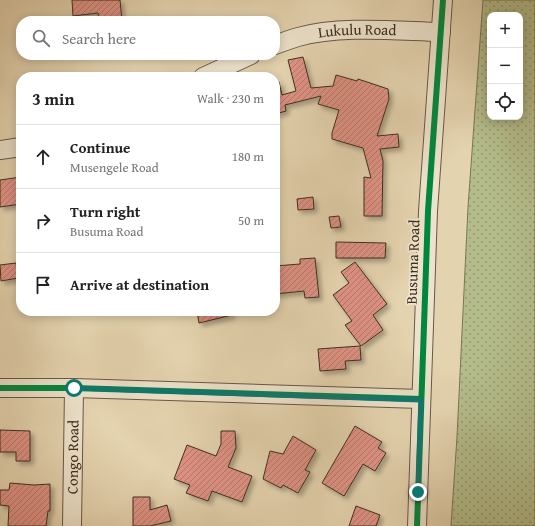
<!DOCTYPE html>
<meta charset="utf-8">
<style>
body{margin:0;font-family:"Gentium Book Plus",serif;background:#f2f2f2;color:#222}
.controls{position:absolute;right:12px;top:12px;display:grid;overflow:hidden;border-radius:8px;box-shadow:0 2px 10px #0003}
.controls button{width:36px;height:36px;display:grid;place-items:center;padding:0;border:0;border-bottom:1px solid #e0e0e0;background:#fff;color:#222;font:20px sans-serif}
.stop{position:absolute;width:12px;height:12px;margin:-9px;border:3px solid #0f766e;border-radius:50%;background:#fff}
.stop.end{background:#0f766e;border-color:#fff;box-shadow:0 1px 4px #0008}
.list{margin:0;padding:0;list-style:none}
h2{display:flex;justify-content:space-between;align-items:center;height:52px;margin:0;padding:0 16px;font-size:17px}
h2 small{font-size:13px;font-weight:400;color:#767676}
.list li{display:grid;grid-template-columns:26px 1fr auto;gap:12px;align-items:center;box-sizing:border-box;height:64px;padding:0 16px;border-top:1px solid #e0e0e0}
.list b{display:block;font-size:15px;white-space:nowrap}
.list p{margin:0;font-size:13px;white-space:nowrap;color:#767676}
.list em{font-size:13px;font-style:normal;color:#767676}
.icon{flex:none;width:22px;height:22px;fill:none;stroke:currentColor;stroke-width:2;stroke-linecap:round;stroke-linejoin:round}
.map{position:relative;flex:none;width:535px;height:526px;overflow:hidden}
.search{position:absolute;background:#fff;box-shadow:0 2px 10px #0003;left:16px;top:16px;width:264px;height:44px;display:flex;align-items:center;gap:10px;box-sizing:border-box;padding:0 14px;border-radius:16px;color:#767676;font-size:15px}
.panel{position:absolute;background:#fff;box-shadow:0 2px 10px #0003;left:16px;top:72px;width:264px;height:244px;border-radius:16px}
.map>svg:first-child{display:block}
.grass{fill:url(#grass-dots);stroke:#797655;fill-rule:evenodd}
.building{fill:url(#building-hatch);stroke:#3e2f1f;filter:url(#shadow)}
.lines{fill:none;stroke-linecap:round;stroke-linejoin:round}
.minor-casing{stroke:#685843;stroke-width:20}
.minor{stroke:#ede2cb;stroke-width:18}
.cycleway-casing{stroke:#ede2cb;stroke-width:8}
.cycleway{stroke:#00873e;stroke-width:6}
.route{stroke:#0f766e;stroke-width:5}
.labels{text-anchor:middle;stroke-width:3.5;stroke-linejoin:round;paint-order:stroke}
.street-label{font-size:15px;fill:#3e2f1f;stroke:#ede2cb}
</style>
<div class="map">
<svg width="535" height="526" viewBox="0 0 535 526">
<defs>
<pattern id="grass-dots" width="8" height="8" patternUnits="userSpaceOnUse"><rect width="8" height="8" fill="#b4bc8b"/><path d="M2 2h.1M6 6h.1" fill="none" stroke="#949971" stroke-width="1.8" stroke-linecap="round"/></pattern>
<pattern id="building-hatch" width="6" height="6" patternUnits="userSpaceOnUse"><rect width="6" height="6" fill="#df9285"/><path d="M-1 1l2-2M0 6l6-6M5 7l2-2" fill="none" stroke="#b6786c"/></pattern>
<filter id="shadow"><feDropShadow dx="3.5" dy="3.5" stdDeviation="2" flood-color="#0004"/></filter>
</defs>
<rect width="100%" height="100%" fill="#e4d3af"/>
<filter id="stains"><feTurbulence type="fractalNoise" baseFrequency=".005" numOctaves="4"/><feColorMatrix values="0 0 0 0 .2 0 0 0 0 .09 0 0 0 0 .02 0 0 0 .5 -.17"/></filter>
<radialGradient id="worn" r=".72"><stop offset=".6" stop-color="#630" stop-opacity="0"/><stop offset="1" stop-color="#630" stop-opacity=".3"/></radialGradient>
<path class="grass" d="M 483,0 L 535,0 L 535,526 L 451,526 L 457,437 L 468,207 ZM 490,15 L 520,15 L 520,117 L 490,117 Z"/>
<path class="building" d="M 72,0 L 120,0 L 122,21 L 99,21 L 98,13 L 73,16 Z
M 303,57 L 311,88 L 333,86 L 336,75 L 357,81 L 358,79 L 388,89 L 389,99 L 377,136 L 398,134 L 399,147 L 380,149 L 383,161 L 382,216 L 364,216 L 364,177 L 371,178 L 363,148 L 332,139 L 332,133 L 339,110 L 318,104 L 321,96 L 285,105 L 286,111 L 275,114 L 275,82 L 279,82 L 282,95 L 296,91 L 288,60 Z
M 21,177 L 21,204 L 0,207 L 0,180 Z
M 313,197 L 314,209 L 298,210 L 297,199 Z
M 339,216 L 341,227 L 331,228 L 329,217 Z
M 336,242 L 386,243 L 385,258 L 336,258 Z
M 315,258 L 319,297 L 305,298 L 304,291 L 275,294 L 275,266 L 300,264 L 300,259 Z
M 355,262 L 387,304 L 373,315 L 383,330 L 361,346 L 345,325 L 352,321 L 333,295 L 349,283 L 341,272 Z
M 16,263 L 18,278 L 1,281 L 0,265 Z
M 197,311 L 231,311 L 232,315 L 199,323 Z
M 360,346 L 361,360 L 345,361 L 346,369 L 320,371 L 318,349 Z
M 355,426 L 382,442 L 378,448 L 386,453 L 375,471 L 363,464 L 344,496 L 322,483 Z
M 0,430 L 30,431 L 30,461 L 16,461 L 16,452 L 0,452 Z
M 221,431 L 235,431 L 236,448 L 228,467 L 252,476 L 242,502 L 212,491 L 208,501 L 186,493 L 190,485 L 174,479 L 187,445 L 216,456 L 221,444 Z
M 293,436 L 316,450 L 305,470 L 310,472 L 298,493 L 283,485 L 281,488 L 263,479 L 270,451 L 283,454 Z
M 10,483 L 34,485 L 50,484 L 50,511 L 48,511 L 46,526 L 8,526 L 9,506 L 0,505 L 0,490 L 9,490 Z
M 133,497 L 150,497 L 150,510 L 167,505 L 171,521 L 150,526 L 133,526 Z
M 356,506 L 380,515 L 376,526 L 349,526 Z"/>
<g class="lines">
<g class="minor-casing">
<g id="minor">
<path id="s1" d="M 275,45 C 283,42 291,39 298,37 C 340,25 398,31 441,32"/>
<path d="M 203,77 L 251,55"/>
<path d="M 0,150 L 21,147"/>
<path d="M 0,388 L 74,388 L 421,399"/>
<path id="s2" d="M 72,526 L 74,388"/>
<path d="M 417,526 L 428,211 L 443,0"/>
</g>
</g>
<use href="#minor" class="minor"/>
<g class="cycleway-casing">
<path id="cycleway" d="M 0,388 L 74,388 L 421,399
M 417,526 L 428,211 L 443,0"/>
</g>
<use href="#cycleway" class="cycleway"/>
</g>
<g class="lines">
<path class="route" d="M 74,388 L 421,400 L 418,492"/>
</g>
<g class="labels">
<g class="street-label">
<text dy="5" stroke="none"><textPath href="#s1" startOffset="84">Lukulu Road</textPath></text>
<text transform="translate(413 262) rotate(-88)" y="5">Busuma Road</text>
<text dy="5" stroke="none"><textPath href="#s2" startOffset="69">Congo Road</textPath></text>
</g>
</g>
<rect width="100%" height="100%" filter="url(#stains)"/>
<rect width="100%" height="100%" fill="url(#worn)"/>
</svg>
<div class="controls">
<button>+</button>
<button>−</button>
<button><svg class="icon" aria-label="locate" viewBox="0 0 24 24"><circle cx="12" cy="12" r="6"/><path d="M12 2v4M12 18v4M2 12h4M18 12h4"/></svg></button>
</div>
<div class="stop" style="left:74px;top:388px"></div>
<div class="stop end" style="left:418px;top:492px"></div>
<div class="search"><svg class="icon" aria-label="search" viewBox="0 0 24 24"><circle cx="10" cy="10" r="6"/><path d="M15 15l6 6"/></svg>Search here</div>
<section class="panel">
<h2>3 min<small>Walk · 230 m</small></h2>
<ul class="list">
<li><svg class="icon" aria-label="ahead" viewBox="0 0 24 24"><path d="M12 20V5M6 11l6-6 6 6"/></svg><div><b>Continue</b><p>Musengele Road</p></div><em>180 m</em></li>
<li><svg class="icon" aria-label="right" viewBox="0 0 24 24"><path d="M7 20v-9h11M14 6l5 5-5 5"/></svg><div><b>Turn right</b><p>Busuma Road</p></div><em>50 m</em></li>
<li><svg class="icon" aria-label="arrive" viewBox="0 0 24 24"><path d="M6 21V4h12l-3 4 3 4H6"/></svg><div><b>Arrive at destination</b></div></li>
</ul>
</section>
</div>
